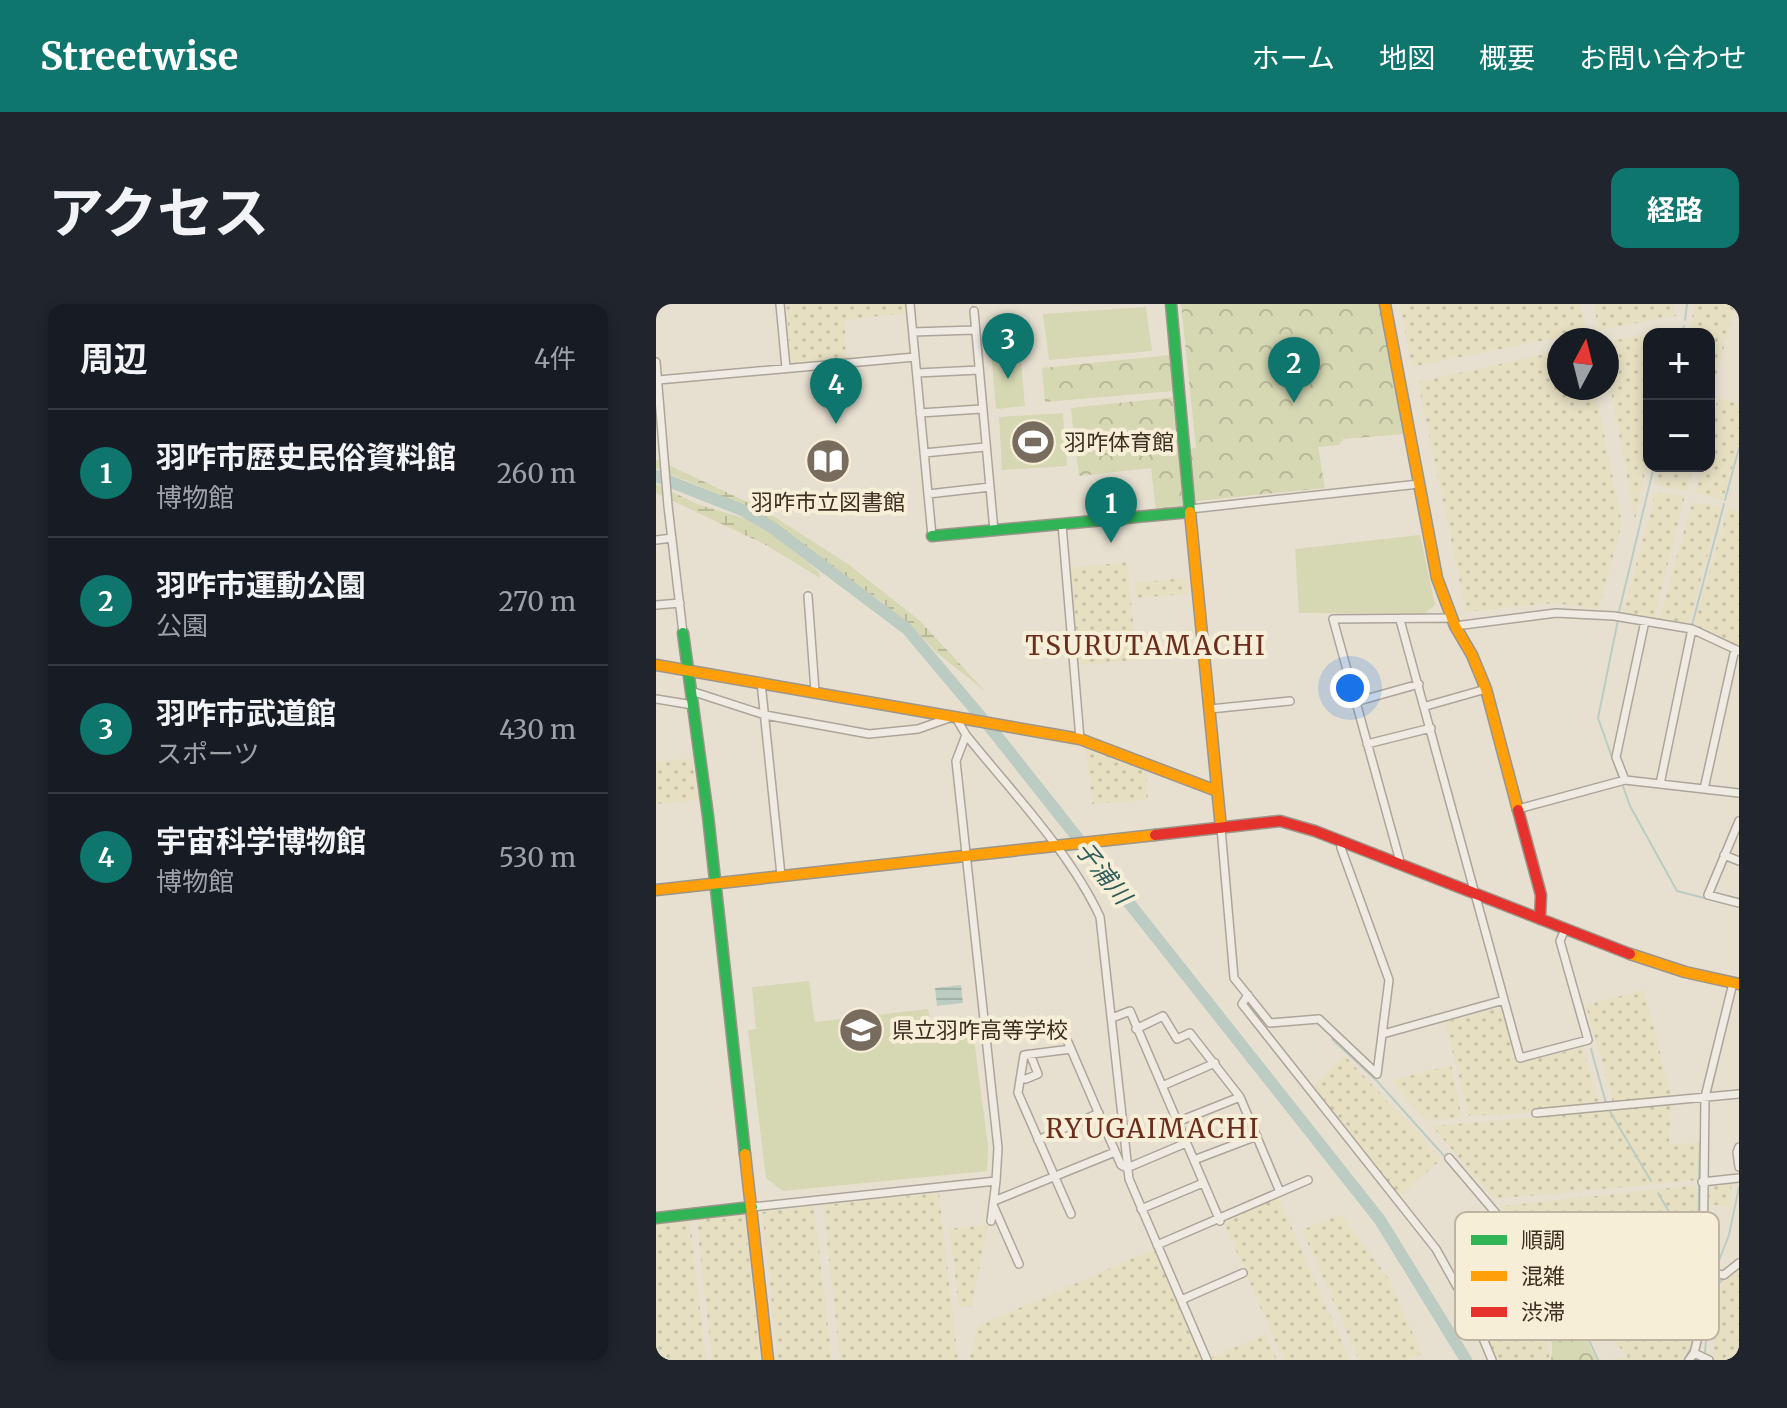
<!DOCTYPE html>
<html lang="ja">
<meta charset="utf-8">
<style>
body{margin:0;font-family:Merriweather,"Noto Sans JP",serif;background:#20242c;color:#f1f3f6}
.controls{position:absolute;right:24px;top:24px;display:grid;overflow:hidden;border-radius:16px;box-shadow:0 4px 12px #0003}
.controls button{width:72px;height:72px;display:grid;place-items:center;padding:0;border:0;border-bottom:2px solid #363941;background:#171b24;color:#f1f3f6;font:40px sans-serif}
.compass{position:absolute;left:891px;top:24px;width:72px;height:72px;border-radius:50%;background:#171b24;box-shadow:0 4px 12px #0003;rotate:7deg}
.you{position:absolute;left:694px;top:384px;width:28px;height:28px;margin:-20px;border:6px solid #fff;border-radius:50%;background:#1a73e8;box-shadow:0 0 0 12px #1a73e833}
.badge{display:grid;place-items:center;width:52px;height:52px;border-radius:50%;background:#0f766e;color:#fff;font-size:26px;font-weight:700}
.pin{position:absolute;translate:-50% -66px;filter:drop-shadow(0 2px 4px #0008)}
.pin::after{content:'';position:absolute;top:42px;width:28px;height:24px;background:inherit;clip-path:polygon(0 0,100% 0,50% 100%)}
.list{margin:0;padding:0;list-style:none}
h2{display:flex;justify-content:space-between;align-items:center;height:104px;margin:0;padding:0 32px;font-size:34px}
h2 small{font-size:26px;font-weight:400;color:#9ea1a6}
.list li{display:grid;grid-template-columns:52px 1fr auto;gap:24px;align-items:center;box-sizing:border-box;height:128px;padding:0 32px;border-top:2px solid #363941}
.list b{display:block;font-size:30px;white-space:nowrap}
.list p{margin:0;font-size:26px;white-space:nowrap;color:#9ea1a6}
.list em{font-size:26px;font-style:normal;color:#9ea1a6}
.map{position:relative;flex:none;width:1083px;height:1056px;overflow:hidden;border-radius:16px}
header{display:flex;align-items:center;gap:48px;box-sizing:border-box;height:112px;padding:0 40px;background:#0f766e;color:#fff}
header strong{font-size:38px}
nav{display:flex;gap:44px;margin-inline-start:auto;font-size:28px}
.intro{display:flex;align-items:center;justify-content:space-between;box-sizing:border-box;height:192px;padding:0 48px}
h1{margin:0;font-size:56px}
.button{padding:20px 36px;border-radius:16px;background:#0f766e;color:#fff;font-size:28px;font-weight:700}
main{display:flex;gap:48px;padding:0 48px}
aside{flex:1;background:#171b24;border-radius:16px;box-shadow:0 4px 12px #0003}
.map>svg:first-child{display:block}
.farmland{fill:url(#farmland-dots)}
.grass{fill:#d6d7b3}
.forest{fill:url(#forest-crowns)}
.wetland{fill:url(#wetland-marsh)}
.water{fill:url(#water-rules)}
.lines{fill:none;stroke-linecap:round;stroke-linejoin:round}
.stream{stroke:#bcccc2;stroke-width:2}
.river{stroke:#bcccc2;stroke-width:12}
.street-casing{stroke:#ada599;stroke-width:10}
.fast-casing{stroke:#9c958a;stroke-width:13}
.slow-casing{stroke:#9c958a;stroke-width:13}
.jam-casing{stroke:#9c958a;stroke-width:13}
.street{stroke:#efebe3;stroke-width:7}
.fast{stroke:#30b455;stroke-width:10}
.slow{stroke:#ff9f0a;stroke-width:10}
.jam{stroke:#e5322d;stroke-width:10}
.labels{text-anchor:middle;stroke-width:8;stroke-linejoin:round;paint-order:stroke}
.poi-label{font-size:22px;fill:#3d2e20;stroke:#f7eed8;text-anchor:start}
.water-label{font-size:24px;font-style:italic;fill:#2f5d5a;stroke:#f7eed8}
.quarter-label{font-size:26px;letter-spacing:2px;fill:#6b2e1e;stroke:#f7eed8}
.key{fill:#f7eed8;stroke:#bfb4a1;stroke-width:2}
.key-label{font-size:22px;fill:#3d2e20}
</style>
<header>
<strong>Streetwise</strong>
<nav><a>ホーム</a><a>地図</a><a>概要</a><a>お問い合わせ</a></nav>
</header>
<div class="intro"><h1>アクセス</h1><a class="button">経路</a></div>
<main>
<aside>
<h2>周辺<small>4件</small></h2>
<ul class="list">
<li><span class="badge">1</span><div><b>羽咋市歴史民俗資料館</b><p>博物館</p></div><em>260 m</em></li>
<li><span class="badge">2</span><div><b>羽咋市運動公園</b><p>公園</p></div><em>270 m</em></li>
<li><span class="badge">3</span><div><b>羽咋市武道館</b><p>スポーツ</p></div><em>430 m</em></li>
<li><span class="badge">4</span><div><b>宇宙科学博物館</b><p>博物館</p></div><em>530 m</em></li>
</ul>
</aside>
<div class="map">
<svg width="1083" height="1056" viewBox="0 0 1083 1056">
<defs>
<pattern id="farmland-dots" width="8" height="8" patternUnits="userSpaceOnUse" patternTransform="scale(2)"><rect width="8" height="8" fill="#e6dfc2"/><path d="M2 2h.1M6 6h.1" fill="none" stroke="#c6c0a6" stroke-width="1.8" stroke-linecap="round"/></pattern>
<pattern id="forest-crowns" width="20" height="18" patternUnits="userSpaceOnUse" patternTransform="scale(2)"><rect width="20" height="18" fill="#d6d7b3"/><path d="M2 6a3 3 0 1 1 6 0M12 15a3 3 0 1 1 6 0" fill="none" stroke="#b9b99a"/></pattern>
<pattern id="wetland-marsh" width="20" height="14" patternUnits="userSpaceOnUse" patternTransform="scale(2)"><rect width="20" height="14" fill="#d6d7b3"/><path d="M1 5h8M5 5V1M11 12h8M15 12V8" fill="none" stroke="#b9b99a"/></pattern>
<pattern id="water-rules" width="6" height="5" patternUnits="userSpaceOnUse" patternTransform="scale(2)"><rect width="6" height="5" fill="#bcccc2"/><path d="M0 2.5h6" fill="none" stroke="#a2b0a6"/></pattern>
</defs>
<rect width="100%" height="100%" fill="#e7e0d1"/>
<path class="farmland" d="M 130,0 L 250,0 L 251,9 L 189,16 L 190,54 L 135,59 Z
M 744,0 L 925,0 L 930,28 L 756,63 Z
M 938,0 L 1017,0 L 1020,12 L 942,26 Z
M 1039,0 L 1080,0 L 1057,83 L 1053,82 L 1053,30 L 1033,30 Z
M 1019,24 L 1018,30 L 993,30 L 993,150 L 979,216 L 951,66 L 951,38 Z
M 903,47 L 903,84 L 939,84 L 966,219 L 943,305 L 898,299 L 810,308 L 762,78 Z
M 1062,94 L 1083,99 L 1083,140 L 1067,195 L 1039,189 L 1045,162 L 1053,162 L 1053,130 Z
M 1003,162 L 1037,162 L 1031,187 L 999,181 Z
M 999,189 L 1029,192 L 998,315 L 967,310 Z
M 1036,198 L 1065,203 L 1033,319 L 1003,315 Z
M 1072,204 L 1083,209 L 1083,342 L 1038,321 Z
M 471,258 L 481,356 L 423,361 L 415,264 Z
M 530,274 L 532,290 L 480,294 L 478,279 Z
M 430,444 L 490,467 L 492,496 L 436,500 Z
M 36,454 L 42,496 L 0,500 L 0,458 Z
M 988,686 L 1016,794 L 957,799 L 930,701 Z
M 846,703 L 861,760 L 927,743 L 945,805 L 813,812 L 789,718 Z
M 688,751 L 786,855 L 743,892 L 657,781 Z
M 795,761 L 806,814 L 770,816 L 734,777 Z
M 1016,801 L 1013,840 L 1043,839 L 1042,876 L 838,895 L 776,822 Z
M 1076,878 L 1073,903 L 1053,900 L 1053,881 Z
M 1042,881 L 1037,1031 L 1033,1048 L 1025,1056 L 950,1056 L 972,1053 L 844,902 Z
M 283,889 L 302,1056 L 184,1056 L 167,901 Z
M 622,892 L 694,1056 L 627,1056 L 567,916 Z
M 158,902 L 176,1056 L 122,1056 L 106,908 Z
M 88,908 L 104,1056 L 56,1056 L 40,914 Z
M 684,910 L 733,975 L 766,1050 L 751,1056 L 703,1056 L 646,926 Z
M 34,915 L 50,1056 L 0,1056 L 0,919 Z
M 329,921 L 331,922 L 316,1003 L 303,1003 L 293,925 Z
M 496,946 L 499,947 L 546,1056 L 313,1056 L 322,1022 Z
M 1083,964 L 1083,1056 L 1061,1056 L 1057,1054 L 1058,1020 L 1066,978 Z
M 838,1020 L 889,1028 L 893,1045 L 893,1056 L 839,1056 L 828,1026 Z
M 610,1030 L 621,1056 L 555,1056 L 554,1054 Z"/>
<path class="grass" d="M 490,3 L 496,47 L 393,56 L 387,10 Z
M 364,45 L 369,102 L 340,105 L 335,48 Z
M 407,109 L 411,162 L 346,166 L 343,113 Z
M 764,231 L 779,301 L 768,310 L 643,309 L 639,245 Z
M 153,677 L 159,718 L 272,705 L 274,719 L 310,714 L 311,720 L 316,720 L 332,843 L 331,867 L 127,887 L 110,874 L 92,726 L 100,725 L 96,683 Z"/>
<path class="forest" d="M 525,0 L 723,0 L 749,130 L 687,135 L 683,141 L 662,143 L 669,184 L 540,197 L 533,145 L 540,144 Z
M 514,51 L 518,87 L 389,98 L 386,64 Z
M 519,93 L 527,204 L 500,206 L 495,164 L 423,172 L 415,104 Z
M 867,995 C 881,996 895,1001 907,996 L 912,1004 L 909,1006 L 908,1017 L 920,1035 L 929,1032 L 940,1056 L 895,1056 C 901,1022 884,1030 864,1017 L 862,998 Z"/>
<path class="wetland" d="M 0,155 L 106,205 L 192,260 L 263,316 L 330,388 L 281,349 L 254,320 C 245,319 232,308 228,299 L 153,249 C 122,211 46,183 0,165 Z
M 0,180 L 41,200 L 97,217 L 112,226 L 163,268 L 164,274 L 110,241 L 0,189 Z"/>
<path class="water" d="M 305,681 L 307,699 L 281,702 L 279,684 Z"/>
<g class="lines">
<path class="stream" d="M 1029,16 L 1031,0
M 1026,30 L 1028,22
M 1069,196 L 1083,144
M 963,308 L 998,162
M 962,316 L 942,414 L 963,473
M 1036,321 L 1068,200
M 967,482 L 974,502 L 1021,587 L 1083,603
M 676,735 L 721,777 L 790,854
M 935,745 L 950,799
M 953,806 L 995,877
M 1043,875 L 1044,839
M 1002,889 L 1040,953
M 855,930 L 892,975
M 1042,952 L 1043,881
M 1060,964 L 1073,931 L 1083,883
M 1051,974 L 1052,996
M 898,980 L 931,1032 L 942,1056
M 1055,996 L 1060,983 L 1068,974
M 1038,1037 L 1041,970
M 1049,1048 L 1055,974
M 1028,1056 L 1036,1043"/>
<path class="river" d="M 0,172 L 86,206 L 114,222 L 251,325 L 341,432 L 724,916 L 810,1056"/>
<g class="street-casing">
<path id="street" d="M 124,0 L 130,64
M 254,0 L 276,232
M 318,7 L 338,227
M 257,28 L 318,26
M 0,58 L 12,202 L 27,329
M 261,69 L 323,66
M 2,76 L 259,53
M 264,109 L 325,105
M 268,149 L 329,143
M 272,190 L 334,183
M 534,205 L 763,180
M 406,220 L 424,435
M 0,236 L 16,234
M 152,292 L 159,387
M 0,301 L 24,299
M 744,316 L 864,754 L 932,736 L 904,637 L 909,625
M 799,322 L 900,309 L 958,312 L 1036,325 L 1083,347
M 105,378 L 125,571
M 35,387 L 109,411 L 213,430 L 262,425 L 299,412 L 310,431 C 355,487 414,548 444,613 L 473,875 L 551,1056
M 0,395 L 37,401
M 699,398 L 763,380
M 770,402 L 830,385
M 554,405 L 634,397
M 711,440 L 775,424
M 969,476 L 960,453 L 989,317
M 1004,480 L 1036,325
M 1048,485 L 1079,345
M 862,505 L 969,476 L 1083,489
M 1083,517 L 1052,591 L 1083,599
M 565,524 L 578,674 L 614,719 L 663,715 L 721,770 L 733,676 L 685,544 L 685,537
M 1068,551 L 1083,557
M 745,561 L 677,315 L 796,314
M 592,691 L 586,700 L 780,945 L 819,1015 L 836,1056
M 456,714 L 474,707 L 564,917
M 480,725 L 507,712 L 521,735 L 534,729 L 584,793 L 624,888
M 727,730 L 848,696
M 411,736 L 465,861 L 471,864 L 530,839
M 364,775 L 370,775 L 382,770 L 374,750
M 506,782 L 559,759
M 880,809 L 1083,790
M 521,818 L 584,793
M 382,836 L 443,809
M 1083,843 L 1081,848 L 1083,863
M 793,854 L 855,927
M 538,856 L 601,832
M 1046,878 L 1083,874
M 338,897 L 459,848
M 337,901 L 363,960
M 96,903 L 340,877 L 342,844 L 300,457 L 310,431
M 485,905 L 547,879
M 415,910 L 362,789 L 368,751 L 415,745
M 335,917 L 340,877
M 501,941 L 652,876
M 1047,968 L 1068,971 L 1083,959
M 525,996 L 587,969
M 1038,1049 L 1053,1056
M 1033,1056 L 1038,1049 L 1043,1029 L 1047,966 L 1049,793 L 1077,679"/>
</g>
<g class="fast-casing">
<path id="fast" d="M 276,232 L 534,208 L 515,0
M 27,329 L 52,512 L 89,850
M 0,914 L 96,903"/>
</g>
<g class="slow-casing">
<path id="slow" d="M 729,0 L 781,274 L 799,322 L 816,351 L 830,385 L 862,506
M 534,208 L 565,524
M 0,361 L 424,435 L 561,487
M 0,586 L 499,531
M 974,650 L 1029,668 L 1083,680
M 89,850 L 112,1056"/>
</g>
<g class="jam-casing">
<path id="jam" d="M 862,506 L 885,591 L 884,615
M 499,531 L 624,517 L 659,527 L 974,650"/>
</g>
<use href="#street" class="street"/>
<use href="#fast" class="fast"/>
<use href="#slow" class="slow"/>
<use href="#jam" class="jam"/>
</g>
<defs>
<g id="stadium-disc" transform="scale(2.3)"><circle r="9.5" fill="#786c5e" stroke="#f7eed8"/><path d="M0-5a6.5 5 0 1 0 0 10a6.5 5 0 1 0 0-10ZM-3.5-1.8h7v3.6h-7Z" fill="#fff"/></g>
<g id="library-disc" transform="scale(2.3)"><circle r="9.5" fill="#786c5e" stroke="#f7eed8"/><path d="M-6-4Q-3-5.5-.7-3.5V5Q-3 3-6 4ZM6-4Q3-5.5 .7-3.5V5Q3 3 6 4Z" fill="#fff"/></g>
<g id="school-disc" transform="scale(2.3)"><circle r="9.5" fill="#786c5e" stroke="#f7eed8"/><path d="M0-5L7-2L0 1L-7-2ZM-4 1L0 2.5L4 1V4Q0 6-4 4Z" fill="#fff"/></g>
</defs>
<g fill-rule="evenodd">
<use href="#stadium-disc" x="377" y="138"/>
<use href="#library-disc" x="172" y="157"/>
<use href="#school-disc" x="205" y="726"/>
</g>
<g class="labels">
<g class="poi-label">
<text x="408" y="146">羽咋体育館</text>
<text x="172" y="206" text-anchor="middle">羽咋市立図書館</text>
<text x="236" y="734">県立羽咋高等学校</text>
</g>
<g class="water-label">
<text transform="translate(447 569) rotate(51)" y="8">子浦川</text>
</g>
<g class="quarter-label">
<text x="490" y="351">TSURUTAMACHI</text>
<text x="497" y="834">RYUGAIMACHI</text>
</g>
</g>
<rect x="799" y="908" width="264" height="128" rx="12" class="key"/>
<rect x="815" y="931" width="36" height="10" fill="#30b455"/>
<rect x="815" y="967" width="36" height="10" fill="#ff9f0a"/>
<rect x="815" y="1003" width="36" height="10" fill="#e5322d"/>
<g class="key-label">
<text x="865" y="944">順調</text>
<text x="865" y="980">混雑</text>
<text x="865" y="1016">渋滞</text>
</g>
</svg>
<div class="controls">
<button>+</button>
<button>−</button>
</div>
<svg class="compass" viewBox="-18 -18 36 36"><path d="M0-13l5 13h-10z" fill="#e53935"/><path d="M0 13l5-13h-10z" fill="#9ea1a6"/></svg>
<div class="you"></div>
<div class="pin badge" style="left:455px;top:239px">1</div>
<div class="pin badge" style="left:638px;top:99px">2</div>
<div class="pin badge" style="left:352px;top:75px">3</div>
<div class="pin badge" style="left:180px;top:120px">4</div>
</div>
</main>
